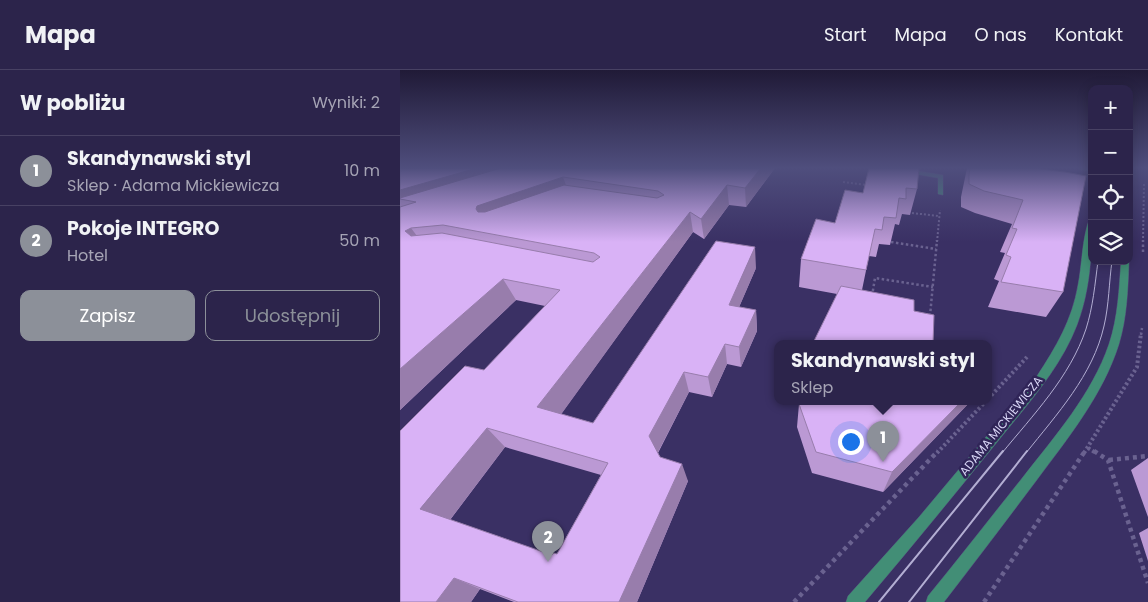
<!DOCTYPE html>
<html lang="pl">
<meta charset="utf-8">
<style>
body{margin:0;font-family:Poppins,sans-serif;background:#383055;color:#f1f3f6}
.controls{position:absolute;right:15px;top:15px;display:grid;overflow:hidden;border-radius:10px;box-shadow:0 2px 12px #0003}
.controls button{width:45px;height:45px;display:grid;place-items:center;padding:0;border:0;border-bottom:1px solid #484163;background:#2c244b;color:#f1f3f6;font:25px sans-serif}
.you{position:absolute;left:450px;top:371px;width:18px;height:18px;margin:-12px;border:4px solid #fff;border-radius:50%;background:#1a73e8;box-shadow:0 0 0 8px #1a73e833}
.badge{display:grid;place-items:center;width:32px;height:32px;border-radius:50%;background:#8c9099;color:#fff;font-size:16px;font-weight:700}
.pin{position:absolute;translate:-50% -41px;filter:drop-shadow(0 1px 2px #0008)}
.pin::after{content:'';position:absolute;top:26px;width:18px;height:15px;background:inherit;clip-path:polygon(0 0,100% 0,50% 100%)}
.popup{position:absolute;left:374px;top:270px;width:218px;height:65px;box-sizing:border-box;display:grid;place-content:center;border-radius:10px;background:#2c244b;filter:drop-shadow(0 1px 4px #0005);font-size:16px;white-space:nowrap;color:#a6a4b5}
.popup b{font-size:19px;color:#f1f3f6}
.popup::after{content:'';position:absolute;left:50%;top:100%;margin-left:-10px;border:10px solid transparent;border-top-color:#2c244b}
.list{margin:0;padding:0;list-style:none}
h2{display:flex;justify-content:space-between;align-items:center;height:65px;margin:0;padding:0 20px;font-size:21px}
h2 small{font-size:16px;font-weight:400;color:#a6a4b5}
.list li{display:grid;grid-template-columns:32px 1fr auto;gap:15px;align-items:center;box-sizing:border-box;height:70px;padding:0 20px;border-top:1px solid #484163}
.list b{display:block;font-size:19px;white-space:nowrap}
.list p{margin:0;font-size:16px;white-space:nowrap;color:#a6a4b5}
.list em{font-size:16px;font-style:normal;color:#a6a4b5}
.actions{display:flex;gap:10px;padding:15px 20px}
.actions a{flex:1;padding:11px 0;border:1px solid #8c9099;border-radius:10px;text-align:center;font-size:18px;color:#8c9099}
.actions .main{background:#8c9099;color:#fff}
.icon{flex:none;width:28px;height:28px;fill:none;stroke:currentColor;stroke-width:2;stroke-linecap:round;stroke-linejoin:round}
.map{position:relative;flex:none;width:748px;height:532px;overflow:hidden}
header{display:flex;align-items:center;gap:30px;box-sizing:border-box;height:70px;padding:0 25px;background:#2c244b;border-bottom:1px solid #484163}
header strong{font-size:24px}
nav{display:flex;gap:28px;margin-inline-start:auto;font-size:18px}
main{display:flex}
aside{flex:1;background:#2c244b}
.map>svg:first-child{display:block}
.lines{fill:none;stroke-linecap:round;stroke-linejoin:round}
.service-casing{stroke:#534b7b;stroke-width:1}
.tertiary-casing{stroke:#534b7b;stroke-width:1}
.path-far3{stroke:#6a6290;stroke-width:2;stroke-dasharray:2 2;stroke-linecap:butt}
.path-far2{stroke:#6a6290;stroke-width:2.5;stroke-dasharray:2.5 2.5;stroke-linecap:butt}
.path-far1{stroke:#6a6290;stroke-width:4;stroke-dasharray:2.5 2.5;stroke-linecap:butt}
.path{stroke:#6a6290;stroke-width:4.5;stroke-dasharray:4 4;stroke-linecap:butt}
.service{fill:#428e76;fill-rule:evenodd}
.tertiary{fill:#428e76;fill-rule:evenodd}
.tram-far1{stroke:#b3aed3;stroke-width:1}
.tram{stroke:#b3aed3;stroke-width:2}
.wall{fill:#bb99d4;fill-rule:evenodd}
.shaded-wall{fill:#987dac}
.building{fill:#d9b2f6;stroke:#987dac;fill-rule:evenodd}
.labels{text-anchor:middle;stroke-width:5;stroke-linejoin:round;paint-order:stroke}
.street-label{font-size:12px;fill:#d9d6f6;stroke:#302558}
</style>
<header>
<strong>Mapa</strong>
<nav><a>Start</a><a>Mapa</a><a>O nas</a><a>Kontakt</a></nav>
</header>
<main>
<aside>
<h2>W pobliżu<small>Wyniki: 2</small></h2>
<ul class="list">
<li><span class="badge">1</span><div><b>Skandynawski styl</b><p>Sklep · Adama Mickiewicza</p></div><em>10 m</em></li>
<li><span class="badge">2</span><div><b>Pokoje INTEGRO</b><p>Hotel</p></div><em>50 m</em></li>
</ul>
<div class="actions"><a class="main">Zapisz</a><a>Udostępnij</a></div>
</aside>
<div class="map">
<svg width="748" height="532" viewBox="0 0 748 532">
<rect width="100%" height="100%" fill="#3a3064"/>
<g class="lines">
<g class="service-casing">
<path id="service" d="M 506,98 L 513,98 L 519,101 L 543,105 L 543,125 L 538,124 L 538,108 L 515,104 Z
M 677,98 L 692,98 L 692,102 L 678,99 Z"/>
</g>
<g class="tertiary-casing">
<path id="tertiary" d="M 729,98 L 733,98 L 732,103 L 729,105 Z
M 689,150 L 692,150 C 692,185 690,221 677,255 C 660,299 627,335 598,371 C 554,425 510,479 465,532 L 446,532 L 448,526 L 519,447 L 637,306 C 656,277 672,250 678,215 C 682,195 682,169 689,150 Z
M 721,191 L 729,191 C 728,219 727,248 719,274 C 703,325 668,368 636,411 C 606,451 575,492 544,532 L 526,532 L 528,526 C 560,487 591,447 623,407 C 655,366 692,324 709,274 C 718,247 719,219 721,191 Z"/>
</g>
<path class="path-far3" d="M 443,112 L 467,115
M 512,143 L 539,146
M 537,172 L 540,140
M 743,172 L 744,113"/>
<path class="path-far2" d="M 491,172 L 536,179
M 743,182 L 743,170
M 472,226 L 475,208 L 533,217
M 530,246 L 537,170
M 741,265 L 742,258"/>
<path class="path-far1" d="M 588,329 L 627,287
M 688,378 L 696,383
M 537,383 L 586,331
M 684,383 L 737,297 L 741,263"/>
<path class="path" d="M 694,381 L 708,390 L 748,513
M 709,390 L 748,386
M 394,532 L 538,381
M 584,532 L 685,381"/>
<use href="#service" class="service"/>
<use href="#tertiary" class="tertiary"/>
<path class="tram-far1" d="M 602,383 C 633,345 670,307 686,259 C 693,237 695,214 698,191
M 626,383 C 657,344 693,305 704,256 C 709,235 709,212 712,191"/>
<path class="tram" d="M 479,532 L 603,381
M 509,532 L 627,381"/>
</g>
<path class="wall" d="M 0,98 L 375,98 L 346,137 L 329,135 L 304,169 L 293,162 L 161,344 L 193,353 L 356,198 L 339,237 L 356,240 L 357,261 L 341,297 L 327,294 L 312,327 L 289,322 L 258,383 L 260,387 L 288,411 L 237,532 L 114,532 L 80,519 L 71,532 L 0,532 L 84,300 L 145,236 L 116,230 L 0,340 ZM 105,377 L 201,405 L 157,484 L 152,485 L 50,450 Z
M 469,98 L 517,119 L 510,145 L 502,144 L 499,155 L 495,154 L 490,175 L 479,174 L 476,187 L 469,186 L 462,220 L 514,241 L 533,273 L 437,224 L 399,217 L 401,189 L 463,123 Z
M 567,98 L 634,98 L 663,222 L 646,247 L 588,237 L 599,211 L 594,209 L 605,183 L 600,182 L 612,154 L 575,143 L 561,137 L 561,127 Z
M 401,331 L 571,331 L 483,422 L 412,403 L 397,357 L 399,334 Z
M 748,388 L 748,447 L 731,400 Z
M 748,458 L 748,491 L 739,463 Z"/>
<path class="shaded-wall" d="M 77,98 L 147,98 L 16,132 L 0,129 L 0,120 Z
M 361,98 L 375,98 L 346,137 L 345,118 Z
M 163,107 L 170,126 L 88,156 L 76,139 L 77,136 Z
M 327,115 L 329,135 L 304,169 L 301,149 Z
M 290,142 L 293,162 L 152,357 L 137,337 Z
M 11,158 L 26,178 L 5,161 Z
M 355,177 L 356,198 L 331,256 L 329,235 Z
M 103,209 L 116,230 L 0,340 L 0,299 Z
M 356,240 L 357,261 L 341,297 L 339,277 Z
M 325,274 L 327,294 L 312,327 L 308,307 Z
M 284,302 L 289,322 L 257,384 L 249,366 Z
M 562,331 L 571,331 L 483,422 L 492,402 Z
M 87,358 L 105,377 L 46,455 L 20,439 Z
M 282,394 L 288,411 L 237,532 L 219,532 Z
M 54,508 L 80,519 L 71,532 L 36,532 Z"/>
<path class="building" d="M 0,98 L 77,98 L 0,120 Z
M 101,98 L 361,98 L 345,118 L 327,115 L 301,149 L 290,142 L 137,337 L 193,353 L 316,171 L 355,177 L 329,235 L 356,240 L 339,277 L 325,274 L 308,307 L 284,302 L 249,366 L 260,387 L 282,394 L 219,532 L 118,532 L 54,508 L 36,532 L 0,532 L 0,361 L 65,296 L 84,300 L 160,220 L 103,209 L 0,299 L 0,137 L 16,132 L 0,129 L 0,128 ZM 163,107 L 258,121 L 264,125 L 257,128 L 164,115 L 85,142 L 78,142 L 76,139 L 77,136 ZM 43,155 L 194,183 L 200,187 L 193,192 L 42,163 L 11,166 L 5,161 L 11,158 ZM 87,358 L 208,393 L 157,484 L 154,483 L 152,485 L 20,439 Z
M 469,98 L 519,98 L 517,119 L 506,118 L 506,129 L 499,128 L 496,148 L 484,147 L 482,160 L 475,159 L 466,200 L 401,189 L 416,149 L 435,153 L 445,120 L 463,123 Z
M 570,98 L 634,98 L 665,102 L 686,106 L 663,222 L 601,212 L 611,187 L 606,185 L 617,159 L 612,158 L 623,130 L 584,121 L 569,114 L 569,105 Z
M 441,216 L 514,230 L 514,241 L 534,245 L 533,273 L 413,273 Z
M 401,331 L 562,331 L 492,402 L 416,382 L 399,334 Z"/>
<linearGradient id="sky" x2="0" y2="1"><stop stop-color="#201a37"/><stop offset="0.57" stop-color="#4f4e7d"/><stop offset="1" stop-color="#4f4e7d" stop-opacity="0"/></linearGradient>
<rect width="748" height="172" fill="url(#sky)"/>
<g class="labels">
<g class="street-label">
<text transform="translate(601 356) rotate(-51)" y="4">ADAMA MICKIEWICZA</text>
</g>
</g>
</svg>
<div class="controls">
<button>+</button>
<button>−</button>
<button><svg class="icon" aria-label="locate" viewBox="0 0 24 24"><circle cx="12" cy="12" r="6"/><path d="M12 2v4M12 18v4M2 12h4M18 12h4"/></svg></button>
<button><svg class="icon" aria-label="layers" viewBox="0 0 24 24"><path d="M12 4l9 5-9 5-9-5zM3 14l9 5 9-5"/></svg></button>
</div>
<div class="you"></div>
<div class="pin badge" style="left:483px;top:392px">1</div>
<div class="popup"><b>Skandynawski styl</b>Sklep</div>
<div class="pin badge" style="left:148px;top:492px">2</div>
</div>
</main>
